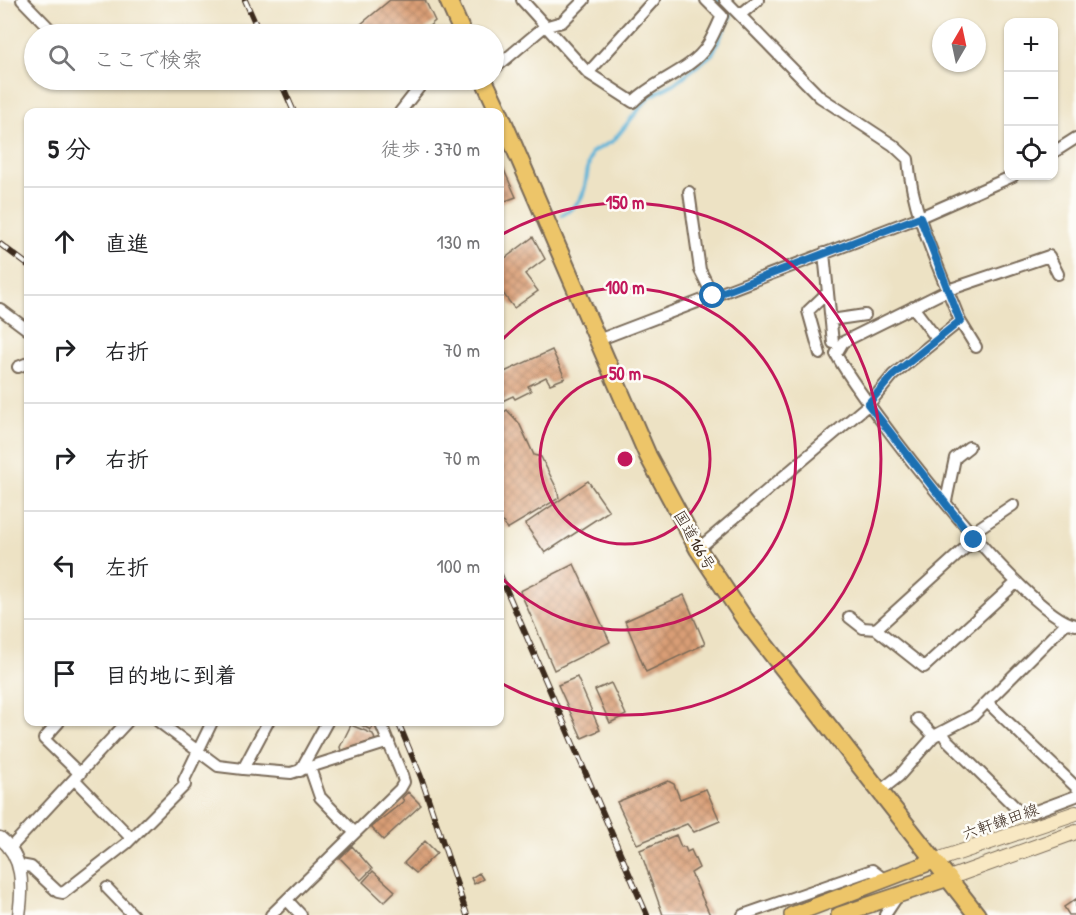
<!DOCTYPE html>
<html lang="ja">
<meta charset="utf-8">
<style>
body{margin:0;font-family:"Patrick Hand","Klee One",sans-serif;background:#f2f2f2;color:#202124}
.controls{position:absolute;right:18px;top:18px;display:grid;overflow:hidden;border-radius:12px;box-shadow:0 2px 4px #0004}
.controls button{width:54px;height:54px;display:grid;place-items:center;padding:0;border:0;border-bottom:2px solid #e0e0e0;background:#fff;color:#202124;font:30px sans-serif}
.compass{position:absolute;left:932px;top:18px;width:54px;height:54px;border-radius:50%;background:#fff;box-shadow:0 2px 4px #0004;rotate:9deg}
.stop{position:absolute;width:18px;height:18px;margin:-14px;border:4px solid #1f6fb2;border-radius:50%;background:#fff}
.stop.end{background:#1f6fb2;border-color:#fff;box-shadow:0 2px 6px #0008}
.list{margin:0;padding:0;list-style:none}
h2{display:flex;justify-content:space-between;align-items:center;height:78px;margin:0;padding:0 24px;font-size:26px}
h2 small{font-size:20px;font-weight:400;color:#757577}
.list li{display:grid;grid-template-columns:39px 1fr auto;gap:18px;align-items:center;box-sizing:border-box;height:108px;padding:0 24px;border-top:2px solid #e0e0e0}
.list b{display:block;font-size:22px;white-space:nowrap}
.list em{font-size:20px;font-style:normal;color:#757577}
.icon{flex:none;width:33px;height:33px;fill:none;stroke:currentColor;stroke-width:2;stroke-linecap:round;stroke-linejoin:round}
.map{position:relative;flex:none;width:1076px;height:915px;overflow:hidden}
.search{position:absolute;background:#fff;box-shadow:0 2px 4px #0004;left:24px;top:24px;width:480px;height:66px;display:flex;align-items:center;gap:15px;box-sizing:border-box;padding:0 21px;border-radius:33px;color:#757577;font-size:22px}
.panel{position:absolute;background:#fff;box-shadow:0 2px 4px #0004;left:24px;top:108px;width:480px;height:618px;border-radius:12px}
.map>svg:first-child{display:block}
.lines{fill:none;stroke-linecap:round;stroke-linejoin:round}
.stream{stroke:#5bb3d8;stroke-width:4}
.building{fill:url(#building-cross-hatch)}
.minor-casing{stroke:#796a58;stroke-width:14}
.tertiary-casing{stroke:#796a58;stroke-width:15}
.secondary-casing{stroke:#796a58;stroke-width:16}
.primary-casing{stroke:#796a58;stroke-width:18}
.trunk-casing{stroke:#796a58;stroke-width:20}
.minor{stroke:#fff;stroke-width:10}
.tertiary{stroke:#fff;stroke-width:12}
.secondary{stroke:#f8e8c3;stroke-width:14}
.primary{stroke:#edc569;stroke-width:15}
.trunk{stroke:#edc569;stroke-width:16}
.rail-casing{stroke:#3b2a1e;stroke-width:6}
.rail{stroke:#fdfcf7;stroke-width:4;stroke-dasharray:11;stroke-linecap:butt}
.route{stroke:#1f6fb2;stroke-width:8}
.ring{fill:none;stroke:#c2185b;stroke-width:3}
.labels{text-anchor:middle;stroke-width:5;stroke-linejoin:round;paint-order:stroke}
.street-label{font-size:16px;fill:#3b2a1e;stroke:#fdfcf7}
.centre{fill:#c2185b;stroke:#fdfcf7;stroke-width:3}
.ring-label{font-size:18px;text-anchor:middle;font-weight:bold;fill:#c2185b;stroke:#fdfcf7;stroke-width:5;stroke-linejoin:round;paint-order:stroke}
</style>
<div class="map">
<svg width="1076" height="915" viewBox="0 0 1076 915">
<defs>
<pattern id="building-cross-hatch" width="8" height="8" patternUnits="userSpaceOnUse" patternTransform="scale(1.5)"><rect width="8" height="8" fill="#d99e76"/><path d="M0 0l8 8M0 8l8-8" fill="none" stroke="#b18160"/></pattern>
</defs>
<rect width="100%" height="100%" fill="#fdfcf7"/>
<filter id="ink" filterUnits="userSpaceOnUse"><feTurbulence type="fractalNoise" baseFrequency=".0167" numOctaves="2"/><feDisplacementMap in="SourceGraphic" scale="12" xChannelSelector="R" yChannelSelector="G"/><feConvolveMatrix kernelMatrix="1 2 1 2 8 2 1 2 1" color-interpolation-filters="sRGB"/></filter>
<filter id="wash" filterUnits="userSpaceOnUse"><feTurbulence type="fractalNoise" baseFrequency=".008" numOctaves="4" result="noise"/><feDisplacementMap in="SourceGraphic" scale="24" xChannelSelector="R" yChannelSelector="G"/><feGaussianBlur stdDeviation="1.35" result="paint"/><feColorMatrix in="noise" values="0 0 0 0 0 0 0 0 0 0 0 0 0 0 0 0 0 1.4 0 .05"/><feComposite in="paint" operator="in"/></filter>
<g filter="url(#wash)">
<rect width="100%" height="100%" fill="#ede2c4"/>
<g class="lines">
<path class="stream" d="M 562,215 C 593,198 582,179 592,152 L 613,141 L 649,97 L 675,83 L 712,54 L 731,15 L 717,0"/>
</g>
<g id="blocks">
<path class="building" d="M 390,0 L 425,0 L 435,21 L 420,34 L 349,34 Z
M 500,161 L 516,197 L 500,203 Z
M 533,237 L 545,259 L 525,274 L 538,291 L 514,308 L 502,292 L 500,294 L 500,262 Z
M 552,350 L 565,378 L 550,384 L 546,377 L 528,386 L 531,391 L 515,399 L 513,396 L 500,402 L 500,374 Z
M 507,410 L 519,423 L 534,455 L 541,457 L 557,489 L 559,498 L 507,529 L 503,522 L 500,524 L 500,415 Z
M 588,481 L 609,511 L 545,553 L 525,524 Z
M 574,564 L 610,642 L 554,670 L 520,591 Z
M 684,595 L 705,644 L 646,672 L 625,621 Z
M 577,677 L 600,730 L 582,738 L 558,685 Z
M 611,683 L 626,715 L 610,723 L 595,690 Z
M 355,722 L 371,722 L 375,723 L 371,730 Z
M 351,725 L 373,734 L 375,740 L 341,751 L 340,747 Z
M 668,781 L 674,784 L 680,799 L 706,789 L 720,821 L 694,832 L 687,824 L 637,844 L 617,802 Z
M 408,792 L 421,805 L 383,840 L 371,827 L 404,801 L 402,798 Z
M 676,835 L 681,847 L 685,847 L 687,852 L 691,850 L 699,868 L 691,873 L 710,915 L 663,915 L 640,850 Z
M 425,841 L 437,853 L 416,873 L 404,863 Z
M 352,846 L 372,869 L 361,880 L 340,858 Z
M 373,871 L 395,891 L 384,902 L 363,882 Z
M 479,873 L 483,879 L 474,884 L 471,878 Z
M 1076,899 L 1076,915 L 1069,915 L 1064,907 Z"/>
</g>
</g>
<g filter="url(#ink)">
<use href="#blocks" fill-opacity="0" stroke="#796a58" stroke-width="1.5"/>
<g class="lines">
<g class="minor-casing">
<path id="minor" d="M 22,0 L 52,31
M 522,0 L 588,73 L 633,102 C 654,80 691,71 707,46 C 713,37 717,26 722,16 L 706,0
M 740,15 L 758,0
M 494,69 L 544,27 L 562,22 L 584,0
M 588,73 L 654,0
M 400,112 L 425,80
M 1054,152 L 1076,138
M 689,192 L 700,270 L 713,296
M 824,253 L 833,343
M 1058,274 L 1049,256 L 948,290 L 843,342 L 836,354 C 862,403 1028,619 1076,625
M 913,307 L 937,339
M 0,309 L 28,330
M 831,320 L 865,315
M 960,321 L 976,347
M 598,340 L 920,217 L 1013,176
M 820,354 L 808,311 L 828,292
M 18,367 L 28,363
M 946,501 L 955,458 L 969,447
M 969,532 L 979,528 L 1013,505
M 698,549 L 869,404 L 893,375 L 960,321 C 940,269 912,215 908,159 L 893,145 L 820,97 L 725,0
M 849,617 L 863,628 L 876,629 L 924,667 L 1017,582
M 876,629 L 974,540
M 987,702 L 1076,787
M 917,719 L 934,736
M 59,722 L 44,739 L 80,774
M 159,722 L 218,766 L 243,769 L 291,773 L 389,742
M 942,732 L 947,740 L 1021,813 L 1033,812 L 1076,796
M 310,768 L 320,797 L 355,833
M 243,769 L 268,722
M 300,771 L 327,722
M 75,780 L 131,838
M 880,791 L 899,776 L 934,736 L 974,715 L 1065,624
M 11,847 L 127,722
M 20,865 L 31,867 L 58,892 L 63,893 L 127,843 L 185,785 L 184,780 L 212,722
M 107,888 L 133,915
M 287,900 L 301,915
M 271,915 L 400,789 L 404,782 L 402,775 L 380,722
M 743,915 L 872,870 L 885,880
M 885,915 L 897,897"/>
</g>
<g class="tertiary-casing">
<path id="tertiary" d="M 0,838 C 24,857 23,886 19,915"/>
</g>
<g class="secondary-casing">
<path id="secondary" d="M 934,861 L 1076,813
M 949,878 L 1076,832"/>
</g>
<g class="primary-casing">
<path id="primary" d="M 792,915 L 934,861
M 839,915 L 949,878"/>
</g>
<g class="trunk-casing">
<path id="trunk" d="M 448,0 L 463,34
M 484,80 L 499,112
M 500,114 L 648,456 L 698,549 L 746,621 L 977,915"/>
</g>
<use href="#minor" class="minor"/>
<use href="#tertiary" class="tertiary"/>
<use href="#secondary" class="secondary"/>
<use href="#primary" class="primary"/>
<use href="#trunk" class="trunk"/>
<g class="rail-casing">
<path id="rail" d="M 245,0 L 260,34
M 280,80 L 294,112
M 0,244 L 28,265
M 500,575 L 647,915
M 398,722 L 421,777 L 467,915"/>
</g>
<use href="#rail" class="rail"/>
</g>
</g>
<g class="lines" filter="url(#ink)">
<path class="route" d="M 713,296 L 920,217 L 960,321 L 893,375 L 868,404 L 974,540"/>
</g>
<g class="ring">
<circle cx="625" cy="459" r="85"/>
<path d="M500 342A171 171 0 1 1 500 576"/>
<path d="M501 235A256 256 0 1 1 501 683"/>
</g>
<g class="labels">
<g class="street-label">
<text transform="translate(695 540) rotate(60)" y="6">国道166号</text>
<text transform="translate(1000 821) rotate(-19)" y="6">六軒鎌田線</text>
</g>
</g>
<circle cx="625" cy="459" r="9" class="centre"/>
<g class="ring-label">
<text x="625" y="209">150 m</text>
<text x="625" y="294">100 m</text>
<text x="625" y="380">50 m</text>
</g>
</svg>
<div class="controls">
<button>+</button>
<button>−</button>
<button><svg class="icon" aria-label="locate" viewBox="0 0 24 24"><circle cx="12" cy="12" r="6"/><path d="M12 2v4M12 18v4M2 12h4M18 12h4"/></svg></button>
</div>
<svg class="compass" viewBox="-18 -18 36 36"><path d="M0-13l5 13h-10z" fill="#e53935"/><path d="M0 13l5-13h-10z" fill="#757577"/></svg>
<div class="stop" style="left:713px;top:296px"></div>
<div class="stop end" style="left:974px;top:540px"></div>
<div class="search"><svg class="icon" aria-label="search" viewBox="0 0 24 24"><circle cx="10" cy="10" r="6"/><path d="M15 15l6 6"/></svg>ここで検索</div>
<section class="panel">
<h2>5 分<small>徒歩 · 370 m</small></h2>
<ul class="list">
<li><svg class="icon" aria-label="ahead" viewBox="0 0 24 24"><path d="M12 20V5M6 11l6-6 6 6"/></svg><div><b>直進</b></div><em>130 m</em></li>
<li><svg class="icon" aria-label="right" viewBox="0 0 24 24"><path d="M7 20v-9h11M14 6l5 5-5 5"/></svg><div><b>右折</b></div><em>70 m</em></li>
<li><svg class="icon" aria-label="right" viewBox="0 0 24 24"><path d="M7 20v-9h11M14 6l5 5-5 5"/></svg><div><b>右折</b></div><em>70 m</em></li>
<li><svg class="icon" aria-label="left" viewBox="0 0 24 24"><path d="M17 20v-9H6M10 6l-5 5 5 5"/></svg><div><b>左折</b></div><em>100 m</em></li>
<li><svg class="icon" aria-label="arrive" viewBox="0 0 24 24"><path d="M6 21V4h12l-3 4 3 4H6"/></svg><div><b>目的地に到着</b></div></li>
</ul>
</section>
</div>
